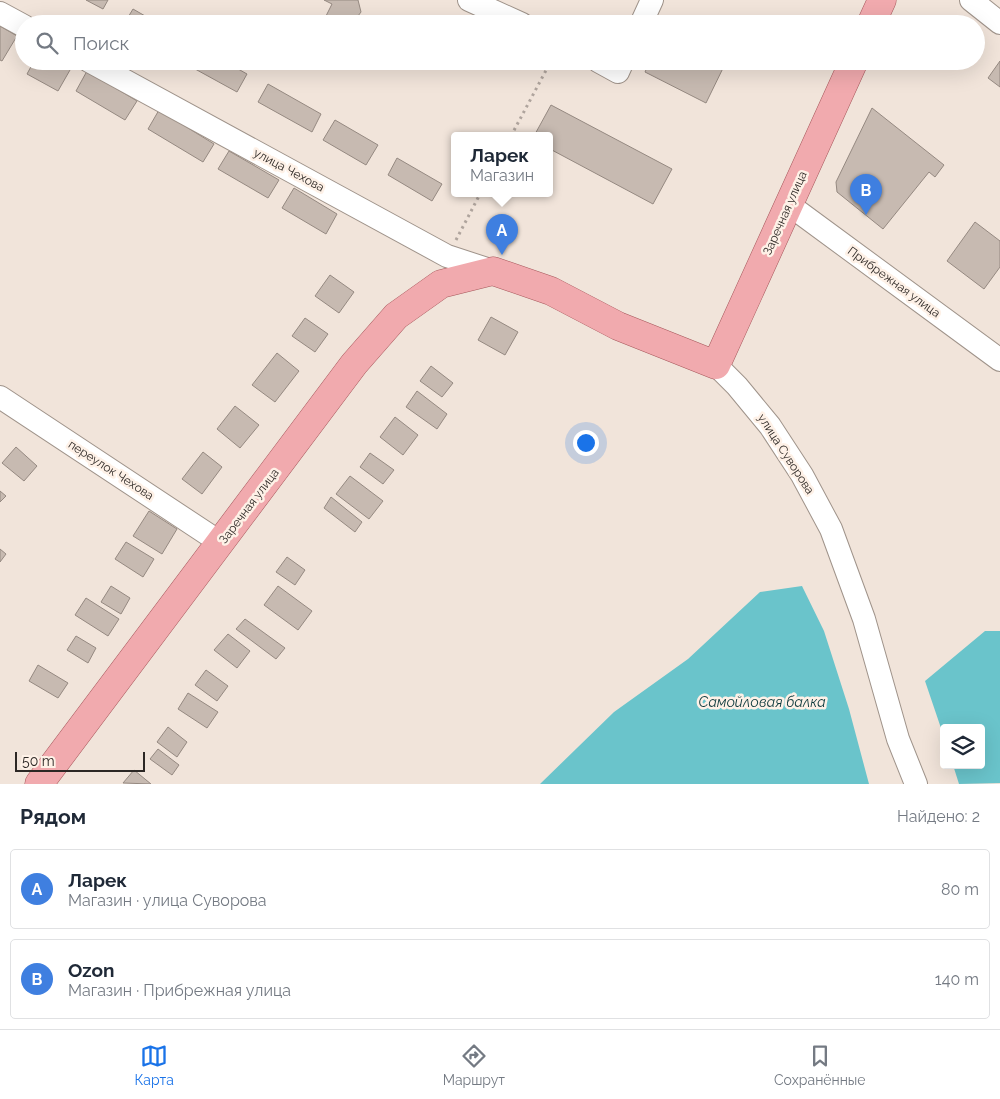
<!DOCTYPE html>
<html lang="ru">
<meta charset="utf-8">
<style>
body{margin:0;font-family:Raleway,sans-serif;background:#f2f2f3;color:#1f2937}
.controls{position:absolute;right:15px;bottom:15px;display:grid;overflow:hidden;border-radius:5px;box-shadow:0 5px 20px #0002}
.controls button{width:45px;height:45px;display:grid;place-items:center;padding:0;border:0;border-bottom:1px solid #e0e1e3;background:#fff;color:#1f2937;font:25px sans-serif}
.scale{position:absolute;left:15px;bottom:12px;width:130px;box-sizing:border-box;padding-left:5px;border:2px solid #2c2724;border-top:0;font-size:14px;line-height:18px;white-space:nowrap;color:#2c2724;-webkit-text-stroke:4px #fef1e7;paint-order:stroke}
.you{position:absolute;left:585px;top:442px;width:18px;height:18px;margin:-12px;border:4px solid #fff;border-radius:50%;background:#1a73e8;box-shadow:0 0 0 8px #1a73e833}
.badge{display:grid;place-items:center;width:32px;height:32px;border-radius:50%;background:#1a73e8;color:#fff;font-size:16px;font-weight:700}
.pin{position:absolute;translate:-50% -41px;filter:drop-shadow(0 1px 2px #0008)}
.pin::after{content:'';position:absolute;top:26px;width:18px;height:15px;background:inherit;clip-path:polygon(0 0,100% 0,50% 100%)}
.popup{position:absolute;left:451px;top:132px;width:102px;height:65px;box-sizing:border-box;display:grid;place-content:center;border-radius:5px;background:#fff;filter:drop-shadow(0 1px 4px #0005);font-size:16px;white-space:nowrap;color:#747a83}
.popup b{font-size:19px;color:#1f2937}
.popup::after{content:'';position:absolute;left:50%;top:100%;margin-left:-10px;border:10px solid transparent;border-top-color:#fff}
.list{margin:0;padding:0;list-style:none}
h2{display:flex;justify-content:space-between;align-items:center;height:65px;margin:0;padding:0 20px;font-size:21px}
h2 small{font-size:16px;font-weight:400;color:#747a83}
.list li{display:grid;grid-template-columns:32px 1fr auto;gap:15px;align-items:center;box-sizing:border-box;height:80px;margin:0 10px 10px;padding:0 10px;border:1px solid #e0e1e3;border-radius:5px}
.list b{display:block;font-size:19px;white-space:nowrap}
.list p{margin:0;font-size:16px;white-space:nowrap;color:#747a83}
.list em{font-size:16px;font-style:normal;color:#747a83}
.icon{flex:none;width:28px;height:28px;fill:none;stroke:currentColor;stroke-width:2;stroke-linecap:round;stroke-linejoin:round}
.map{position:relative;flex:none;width:1000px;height:784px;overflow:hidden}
.search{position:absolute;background:#fff;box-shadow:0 5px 20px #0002;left:15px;right:15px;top:15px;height:55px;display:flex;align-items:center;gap:12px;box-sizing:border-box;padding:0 18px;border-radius:28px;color:#747a83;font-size:19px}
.sheet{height:245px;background:#fff}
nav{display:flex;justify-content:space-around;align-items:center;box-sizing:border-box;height:70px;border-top:1px solid #e0e1e3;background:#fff;font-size:14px;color:#747a83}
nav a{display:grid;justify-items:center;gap:2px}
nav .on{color:#1a73e8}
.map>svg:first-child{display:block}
.water{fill:#6ac4cb}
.building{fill:#c7bab1;stroke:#958981}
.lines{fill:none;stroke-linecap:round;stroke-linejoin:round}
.minor-casing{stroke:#9f938a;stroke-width:24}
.major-casing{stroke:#a6575b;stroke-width:29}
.path{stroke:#afa49d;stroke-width:3;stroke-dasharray:2.5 4;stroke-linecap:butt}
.minor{stroke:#fff;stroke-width:22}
.major{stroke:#f1aaae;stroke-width:28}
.labels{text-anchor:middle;stroke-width:5;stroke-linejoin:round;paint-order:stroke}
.street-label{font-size:12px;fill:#2c2724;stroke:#fef1e7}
.water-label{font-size:14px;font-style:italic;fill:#0b383b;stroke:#fef1e7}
</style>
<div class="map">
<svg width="1000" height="784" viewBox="0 0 1000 784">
<rect width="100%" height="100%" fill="#f1e4da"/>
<path class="water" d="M 802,586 L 824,631 L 849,709 L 869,784 L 540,784 L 614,712 L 688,659 L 760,592 Z
M 985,631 L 1000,631 L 1000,783 L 959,784 L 953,765 L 981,765 L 981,728 L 944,728 L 944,737 L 925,681 Z"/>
<path class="building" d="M 86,0 L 108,0 L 103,9 Z
M 324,0 L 358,0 L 361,12 L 352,24 L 338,24 L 326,16 L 332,4 Z
M 133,9 L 159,24 L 124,24 Z
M 0,26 L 17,36 L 2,61 L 0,60 Z
M 34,61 L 70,61 L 74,63 L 58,91 L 27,74 Z
M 187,61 L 224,61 L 247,74 L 237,92 L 186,64 Z
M 650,61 L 724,61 L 726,62 L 706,103 L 645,72 Z
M 1000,61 L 1000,87 L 988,78 Z
M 87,71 L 137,101 L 125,120 L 76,91 Z
M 268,84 L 321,114 L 312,132 L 258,102 Z
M 551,105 L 672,169 L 653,204 L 550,149 L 550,136 L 534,136 Z
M 872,108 L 944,165 L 935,177 L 929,172 L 883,229 L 837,192 L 836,182 Z
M 159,110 L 214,144 L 203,162 L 148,129 Z
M 335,120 L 378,145 L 366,165 L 323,140 Z
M 229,151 L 279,180 L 268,198 L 218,169 Z
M 397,158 L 442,184 L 432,201 L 388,175 Z
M 294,188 L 337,214 L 326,234 L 282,208 Z
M 975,222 L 1000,241 L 1000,267 L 984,289 L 947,261 Z
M 330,275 L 354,292 L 339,313 L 315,296 Z
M 491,317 L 518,332 L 505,355 L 478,340 Z
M 305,318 L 328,334 L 315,352 L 292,336 Z
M 277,353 L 299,371 L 275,402 L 252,385 Z
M 431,366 L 453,383 L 442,397 L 420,381 Z
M 417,391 L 447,414 L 437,429 L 406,407 Z
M 235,406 L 259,425 L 240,448 L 217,429 Z
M 395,417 L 418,435 L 403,455 L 380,437 Z
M 16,447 L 37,466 L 24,481 L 2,463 Z
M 203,452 L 222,467 L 202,494 L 182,479 Z
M 370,453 L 394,470 L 383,484 L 360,467 Z
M 350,476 L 383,501 L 369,519 L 336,494 Z
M 0,491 L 6,496 L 0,502 Z
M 331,497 L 362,522 L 355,532 L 324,508 Z
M 149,511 L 177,529 L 162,554 L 133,536 Z
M 126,542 L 154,559 L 143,577 L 115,559 Z
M 0,549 L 6,554 L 0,562 Z
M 287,557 L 305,570 L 295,585 L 276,572 Z
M 111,586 L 130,598 L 121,614 L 101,602 Z
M 278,586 L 312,611 L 298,630 L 264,605 Z
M 86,598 L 119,619 L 108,636 L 75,615 Z
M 245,619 L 285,648 L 276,659 L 236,629 Z
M 228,634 L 250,651 L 237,668 L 214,650 Z
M 76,636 L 96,648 L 88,663 L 67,650 Z
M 38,665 L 68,683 L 58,698 L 29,681 Z
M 206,670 L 228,686 L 217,701 L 195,685 Z
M 188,693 L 218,712 L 207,728 L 178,709 Z
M 168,727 L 187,742 L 177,757 L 157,742 Z
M 158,749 L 179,765 L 172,775 L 150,759 Z
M 134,770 L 151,784 L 123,783 Z"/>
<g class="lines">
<g class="minor-casing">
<path id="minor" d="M 469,0 L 522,24
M 971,0 L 1000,23
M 0,13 L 24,26
M 641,24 L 652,0
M 89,61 L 447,256 L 493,271
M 598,61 L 618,72 L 623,61
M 788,204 L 1000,360
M 716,365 L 737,386 L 770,426 L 802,475 L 831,529 L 864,619 L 898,739 L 916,784
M 0,397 L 221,543"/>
</g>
<g class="major-casing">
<path id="major" d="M 871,24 L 882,0
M 39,784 L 354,364 L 396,316 L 441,284 L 493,271 L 551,291 L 618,326 L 716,365 L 854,61"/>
</g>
<path class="path" d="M 511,136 L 551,61
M 456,240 L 480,194"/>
<use href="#minor" class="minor"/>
<use href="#major" class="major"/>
</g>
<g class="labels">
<g class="street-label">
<text transform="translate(289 170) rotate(28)" y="4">улица Чехова</text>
<text transform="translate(785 213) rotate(-66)" y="4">Заречная улица</text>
<text transform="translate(894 282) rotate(36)" y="4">Прибрежная улица</text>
<text transform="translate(786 454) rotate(57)" y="4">улица Суворова</text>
<text transform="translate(111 470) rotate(33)" y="4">переулок Чехова</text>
<text transform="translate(249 506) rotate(-53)" y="4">Заречная улица</text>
</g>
<g class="water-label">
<text x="762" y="707">Самойловая балка</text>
</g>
</g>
</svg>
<div class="controls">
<button><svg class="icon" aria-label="layers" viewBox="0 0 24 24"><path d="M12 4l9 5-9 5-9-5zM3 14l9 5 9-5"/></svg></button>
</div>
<div class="scale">50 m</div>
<div class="you"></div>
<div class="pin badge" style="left:502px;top:255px;background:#3f7fe0">A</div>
<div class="popup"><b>Ларек</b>Магазин</div>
<div class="pin badge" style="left:866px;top:215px;background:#3f7fe0">B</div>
<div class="search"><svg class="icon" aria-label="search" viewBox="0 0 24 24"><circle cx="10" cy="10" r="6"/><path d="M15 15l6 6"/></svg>Поиск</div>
</div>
<section class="sheet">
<h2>Рядом<small>Найдено: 2</small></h2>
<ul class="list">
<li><span class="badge" style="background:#3f7fe0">A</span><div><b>Ларек</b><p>Магазин · улица Суворова</p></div><em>80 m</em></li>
<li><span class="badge" style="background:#3f7fe0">B</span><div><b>Ozon</b><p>Магазин · Прибрежная улица</p></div><em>140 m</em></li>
</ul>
</section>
<nav>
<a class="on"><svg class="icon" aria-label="map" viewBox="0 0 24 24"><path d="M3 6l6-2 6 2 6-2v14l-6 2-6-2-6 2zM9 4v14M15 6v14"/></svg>Карта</a>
<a><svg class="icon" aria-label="directions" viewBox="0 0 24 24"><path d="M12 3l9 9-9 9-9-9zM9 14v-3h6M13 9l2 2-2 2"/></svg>Маршрут</a>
<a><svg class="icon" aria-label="saved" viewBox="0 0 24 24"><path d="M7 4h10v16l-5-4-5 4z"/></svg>Сохранённые</a>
</nav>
